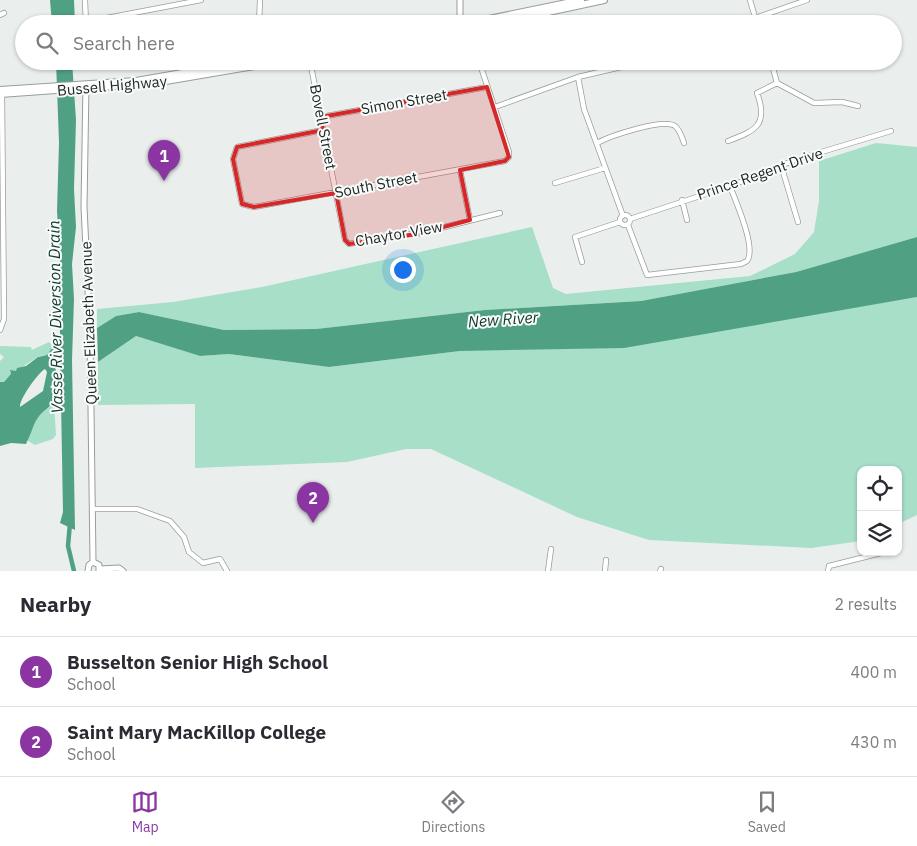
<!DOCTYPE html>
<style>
body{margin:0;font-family:"IBM Plex Sans",sans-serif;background:#f2f2f3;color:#2b2b33}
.controls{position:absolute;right:15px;bottom:15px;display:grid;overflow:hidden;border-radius:10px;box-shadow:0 1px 4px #0004}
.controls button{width:45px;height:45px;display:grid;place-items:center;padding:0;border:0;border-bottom:1px solid #e1e1e2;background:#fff;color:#2b2b33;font:25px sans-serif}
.you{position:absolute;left:402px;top:269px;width:18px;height:18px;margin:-12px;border:4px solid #fff;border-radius:50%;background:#1a73e8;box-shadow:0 0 0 8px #1a73e833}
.badge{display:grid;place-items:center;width:32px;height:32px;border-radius:50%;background:#8b35a3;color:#fff;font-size:16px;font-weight:700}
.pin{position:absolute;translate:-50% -41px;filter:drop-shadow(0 1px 2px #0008)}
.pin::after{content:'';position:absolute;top:26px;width:18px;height:15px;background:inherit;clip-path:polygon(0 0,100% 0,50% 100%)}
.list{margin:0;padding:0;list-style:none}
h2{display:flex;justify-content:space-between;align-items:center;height:65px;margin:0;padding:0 20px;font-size:21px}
h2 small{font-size:16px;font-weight:400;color:#7c7c81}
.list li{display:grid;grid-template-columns:32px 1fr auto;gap:15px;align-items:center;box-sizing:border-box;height:70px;padding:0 20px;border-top:1px solid #e1e1e2}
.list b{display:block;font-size:19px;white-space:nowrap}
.list p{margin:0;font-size:16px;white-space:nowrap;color:#7c7c81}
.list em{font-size:16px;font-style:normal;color:#7c7c81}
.icon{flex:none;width:28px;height:28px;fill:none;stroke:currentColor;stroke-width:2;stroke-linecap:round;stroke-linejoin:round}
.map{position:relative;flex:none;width:917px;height:571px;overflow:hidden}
.search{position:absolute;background:#fff;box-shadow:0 1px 4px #0004;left:15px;right:15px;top:15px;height:55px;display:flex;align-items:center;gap:12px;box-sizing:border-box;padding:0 18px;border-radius:28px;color:#7c7c81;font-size:19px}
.sheet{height:205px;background:#fff}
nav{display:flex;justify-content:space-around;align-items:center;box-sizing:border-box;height:70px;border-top:1px solid #e1e1e2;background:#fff;font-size:14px;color:#7c7c81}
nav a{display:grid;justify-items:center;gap:2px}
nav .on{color:#8b35a3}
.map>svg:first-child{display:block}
.green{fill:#a7dfc9}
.water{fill:#50a184;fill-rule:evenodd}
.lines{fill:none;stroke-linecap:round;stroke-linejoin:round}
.canal{stroke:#50a184;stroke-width:4.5}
.minor-casing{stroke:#989d9b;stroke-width:6}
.tertiary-casing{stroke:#989d9b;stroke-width:7}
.primary-casing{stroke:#989d9b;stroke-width:8}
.minor{stroke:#fff;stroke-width:4.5}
.tertiary{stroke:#fff;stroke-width:5}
.primary{stroke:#fff;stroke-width:6}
.marked{fill:#d62828;fill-opacity:0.2;stroke:#d62828;stroke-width:4;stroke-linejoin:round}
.labels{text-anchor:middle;stroke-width:4;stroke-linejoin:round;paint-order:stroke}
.street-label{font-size:15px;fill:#242625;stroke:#f7fcfa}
.water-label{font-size:16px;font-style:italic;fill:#13392c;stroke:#f7fcfa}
</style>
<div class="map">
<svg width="917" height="571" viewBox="0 0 917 571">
<rect width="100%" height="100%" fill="#eaefed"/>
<path class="green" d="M 876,143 L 917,147 L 917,237 L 796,272 L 641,301 L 485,310 L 316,329 L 224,330 L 139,312 L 116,316 L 97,328 L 97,309 L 173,302 L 262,287 L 532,227 L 553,288 L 566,294 L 750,276 L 795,254 L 814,232 L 819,201 L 819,161 Z
M 917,297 L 917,515 L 898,524 L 898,470 L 861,470 L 861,541 L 811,548 L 649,540 L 577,517 L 431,449 L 406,449 L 347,462 L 195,468 L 195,404 L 98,405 L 98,362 L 136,336 L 200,356 L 229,354 L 329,367 L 460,351 L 773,321 Z
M 49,342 L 53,346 L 48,355 L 39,356 L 16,371 L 9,371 L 12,374 L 4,382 L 0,382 L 0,361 L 4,357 L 0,354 L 0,346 L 31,347 L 32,350 Z
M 54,403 L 56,435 L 53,439 L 35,445 L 28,441 C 27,425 42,412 54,403 Z"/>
<path class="water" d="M 50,0 L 74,0 L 75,24 L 52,24 Z
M 56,61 L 72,61 L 76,120 L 74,189 L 76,227 L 72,264 L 74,299 L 72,360 L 75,530 L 60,523 L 63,512 L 60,345 L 63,345 L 63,341 L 53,354 L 56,371 L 52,376 L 55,381 L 50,387 L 54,390 L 54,403 C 31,420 37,422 26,444 L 11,443 L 0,446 L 0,382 L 4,382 L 11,374 L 10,370 L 16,371 L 17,368 L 26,366 L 38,357 L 47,355 L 60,337 L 60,258 L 57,211 L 59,143 ZM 45,369 L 47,372 L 43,391 L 20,407 C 19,399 39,372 45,369 Z
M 917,237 L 917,297 L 624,348 L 460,351 L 329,367 L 229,354 L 200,356 L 136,336 L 98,362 L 97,328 L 116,316 L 139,312 L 224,330 L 316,329 L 485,310 L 641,301 L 796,272 Z"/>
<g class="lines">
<path class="canal" d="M 70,523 L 68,546 L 74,571"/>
<g class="minor-casing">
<path id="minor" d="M 85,0 L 86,24
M 750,0 L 757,24
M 0,15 L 4,13
M 86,22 L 201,0
M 259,24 L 260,0
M 738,24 L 807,0
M 86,61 L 86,64
M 310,61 L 345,240 L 349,244 L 398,234 L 417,234 L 500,213
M 578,77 L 584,109 L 623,216
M 777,83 L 814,103 L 842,102 L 858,106
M 495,107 L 578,77 L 647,61
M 321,117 L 487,87
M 323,130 L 237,147 L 233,159 L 242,204 L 254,207 L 505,161 L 509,157 L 509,152 L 479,61
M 728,141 C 755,131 769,125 757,93 L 777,83 L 771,61
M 597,143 C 610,136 663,118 675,126 C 680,130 682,137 684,143
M 781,165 L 798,222
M 460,170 L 470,220
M 555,183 L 605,168
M 682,200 L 687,220
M620 220a5 5 0 1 1 10 0a5 5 0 1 1-10 0Z
M 630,219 L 730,186 L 795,160 L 891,131
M 628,225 L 647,275 L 741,264 L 747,261 C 757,248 735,200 730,186
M 582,262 L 575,237 L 620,222
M 0,330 L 4,319 L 2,93
M 93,509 L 137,509 L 170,521 L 184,537 L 189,552 L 203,563 L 220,559 L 227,571
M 548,571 L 551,549
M 605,571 L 606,560
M 660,571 L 661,569
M 828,571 L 829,566 L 885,552"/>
</g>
<g class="tertiary-casing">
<path id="tertiary" d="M 460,24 L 460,0
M 86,85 L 84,207 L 90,332 L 93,562
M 100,569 L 119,568 L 123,571
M 88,571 L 89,565 L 93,562 L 99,565 L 99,571"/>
</g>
<g class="primary-casing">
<path id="primary" d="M 465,24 L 581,0
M 493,24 L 604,0
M 0,90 L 136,81 L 252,61
M 0,94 L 154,83 L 283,61"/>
</g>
<use href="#minor" class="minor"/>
<use href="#tertiary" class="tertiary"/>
<use href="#primary" class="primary"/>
</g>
<path class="marked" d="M 487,87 L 509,157 L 505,161 L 460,170 L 470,220 L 417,234 L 349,244 L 345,240 L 336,193 L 254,207 L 242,204 L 233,159 L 237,147 L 323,130 L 321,117 Z"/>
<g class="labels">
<g class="street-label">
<text transform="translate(112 86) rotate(-5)" y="5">Bussell Highway</text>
<text transform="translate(404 102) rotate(-10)" y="5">Simon Street</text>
<text transform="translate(323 127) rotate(79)" y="5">Bovell Street</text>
<text transform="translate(760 174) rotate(-19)" y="5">Prince Regent Drive</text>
<text transform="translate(376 185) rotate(-11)" y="5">South Street</text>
<text transform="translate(399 234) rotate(-10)" y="5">Chaytor View</text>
<text transform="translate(89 323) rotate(-92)" y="5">Queen Elizabeth Avenue</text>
</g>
<g class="water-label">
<text transform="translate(55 317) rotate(-91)" y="6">Vasse River Diversion Drain</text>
<text transform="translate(503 319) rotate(-4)" y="6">New River</text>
</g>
</g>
</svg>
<div class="controls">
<button><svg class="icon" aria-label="locate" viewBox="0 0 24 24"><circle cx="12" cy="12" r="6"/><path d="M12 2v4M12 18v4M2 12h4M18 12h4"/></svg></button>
<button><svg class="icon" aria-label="layers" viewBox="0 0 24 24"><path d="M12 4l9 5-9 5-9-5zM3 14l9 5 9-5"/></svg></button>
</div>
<div class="you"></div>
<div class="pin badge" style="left:164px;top:181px">1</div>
<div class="pin badge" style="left:313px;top:523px">2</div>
<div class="search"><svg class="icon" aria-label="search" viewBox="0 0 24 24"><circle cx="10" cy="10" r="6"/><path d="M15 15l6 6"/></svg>Search here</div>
</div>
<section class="sheet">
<h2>Nearby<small>2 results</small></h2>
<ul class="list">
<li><span class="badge">1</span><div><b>Busselton Senior High School</b><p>School</p></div><em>400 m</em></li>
<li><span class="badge">2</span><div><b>Saint Mary MacKillop College</b><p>School</p></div><em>430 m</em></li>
</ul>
</section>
<nav>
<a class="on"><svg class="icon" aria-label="map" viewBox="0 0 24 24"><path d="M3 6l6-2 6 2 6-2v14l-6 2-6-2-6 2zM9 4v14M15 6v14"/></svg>Map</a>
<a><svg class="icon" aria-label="directions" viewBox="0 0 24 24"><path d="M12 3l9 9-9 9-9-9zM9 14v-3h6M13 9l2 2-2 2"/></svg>Directions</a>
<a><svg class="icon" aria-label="saved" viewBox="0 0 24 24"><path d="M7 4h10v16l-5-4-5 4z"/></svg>Saved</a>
</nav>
